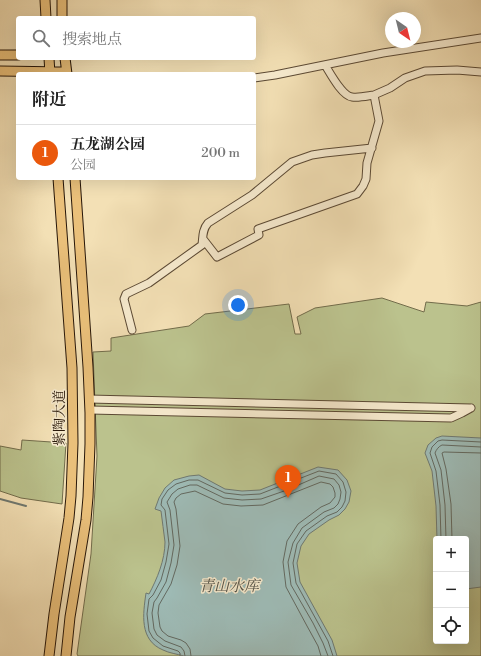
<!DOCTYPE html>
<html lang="zh">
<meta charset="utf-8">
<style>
body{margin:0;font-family:"Libre Bodoni","Noto Serif SC",serif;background:#f6f6f6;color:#222}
.controls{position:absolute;right:12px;bottom:12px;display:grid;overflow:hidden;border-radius:4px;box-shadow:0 4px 16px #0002}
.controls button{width:36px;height:36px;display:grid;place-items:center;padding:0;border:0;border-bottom:1px solid #e0e0e0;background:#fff;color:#222;font:20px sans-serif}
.compass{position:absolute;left:385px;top:12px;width:36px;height:36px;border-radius:50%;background:#fff;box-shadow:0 4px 16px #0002;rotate:145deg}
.you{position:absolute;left:238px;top:305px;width:14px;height:14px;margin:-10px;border:3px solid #fff;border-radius:50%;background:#1a73e8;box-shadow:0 0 0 6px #1a73e833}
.badge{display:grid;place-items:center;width:26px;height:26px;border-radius:50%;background:#ea580c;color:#fff;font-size:13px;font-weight:700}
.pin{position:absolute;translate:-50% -33px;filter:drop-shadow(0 1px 2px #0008)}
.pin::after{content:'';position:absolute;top:21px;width:14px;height:12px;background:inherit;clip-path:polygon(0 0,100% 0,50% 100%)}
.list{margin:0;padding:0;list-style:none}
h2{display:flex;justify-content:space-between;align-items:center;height:52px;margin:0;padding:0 16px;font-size:17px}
h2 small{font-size:13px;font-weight:400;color:#767676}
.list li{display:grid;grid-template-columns:26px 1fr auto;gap:12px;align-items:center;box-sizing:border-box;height:56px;padding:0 16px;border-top:1px solid #e0e0e0}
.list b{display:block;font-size:15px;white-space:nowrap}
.list p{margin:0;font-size:13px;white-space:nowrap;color:#767676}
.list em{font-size:13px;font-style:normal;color:#767676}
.icon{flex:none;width:22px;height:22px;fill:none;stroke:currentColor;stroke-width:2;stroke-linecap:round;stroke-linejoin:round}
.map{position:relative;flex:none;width:481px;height:656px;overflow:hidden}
.search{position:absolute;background:#fff;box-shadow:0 4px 16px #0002;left:16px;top:16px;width:240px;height:44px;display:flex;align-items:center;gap:10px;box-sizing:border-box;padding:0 14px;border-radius:4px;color:#767676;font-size:15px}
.panel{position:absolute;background:#fff;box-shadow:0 4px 16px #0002;left:16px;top:72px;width:240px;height:108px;border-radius:4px}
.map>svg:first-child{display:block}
.green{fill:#bbc28d;stroke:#726c4b;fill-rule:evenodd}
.water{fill:#9ebbb6;stroke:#6f7971}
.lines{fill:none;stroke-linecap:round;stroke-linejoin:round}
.shore{stroke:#636960;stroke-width:1}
.stream{stroke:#6f7971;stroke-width:2}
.minor-casing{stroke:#5b4934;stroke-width:9}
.major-casing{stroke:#281709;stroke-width:11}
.minor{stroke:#f7ebcf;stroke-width:7}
.major{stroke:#eac07a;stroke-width:9}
.labels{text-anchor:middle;stroke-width:3;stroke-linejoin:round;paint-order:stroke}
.street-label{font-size:14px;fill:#281709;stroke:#f7ebcf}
.water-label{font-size:15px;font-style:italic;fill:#515046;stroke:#f7ebcf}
</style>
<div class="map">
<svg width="481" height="656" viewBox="0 0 481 656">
<rect width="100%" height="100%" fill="#f3e0b5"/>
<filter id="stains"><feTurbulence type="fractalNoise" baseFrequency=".005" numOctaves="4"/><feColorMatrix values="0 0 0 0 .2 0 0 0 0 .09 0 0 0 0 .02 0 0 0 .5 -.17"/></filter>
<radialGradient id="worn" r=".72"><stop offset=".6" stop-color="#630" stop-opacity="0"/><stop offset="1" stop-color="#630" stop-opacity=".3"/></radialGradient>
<path class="green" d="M 382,298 L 424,312 L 426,302 L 467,306 L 481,302 L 481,656 L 78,656 L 77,654 L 91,554 L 97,456 L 93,352 L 111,351 L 111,338 L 189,326 L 205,314 L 289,304 L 295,334 L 301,334 L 297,317 L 315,308 ZM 436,539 L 466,539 L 466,641 L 436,641 Z
M 22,440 L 66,443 L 62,504 L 21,498 L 0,491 L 0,446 L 21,450 Z"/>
<path class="water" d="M 442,436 L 481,438 L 481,587 L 466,589 L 466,539 L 437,539 L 436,506 L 432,471 L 425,453 L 428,445 L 436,438 Z
M 318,467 L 338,470 L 347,480 L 351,491 L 349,502 L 345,509 L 339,515 L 329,520 L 309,534 L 301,546 L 297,563 L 300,582 L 332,640 L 337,656 L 184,656 C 177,654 169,653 163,650 C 139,640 143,614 146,593 L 149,594 C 157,579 165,560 165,542 C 164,532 162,521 161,511 L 155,509 L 159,498 L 165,488 L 174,480 L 189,476 L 199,475 L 225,489 L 242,491 L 260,490 Z"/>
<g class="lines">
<path class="shore" d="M 441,539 L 440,505 L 436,471 L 430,453 L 432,447 L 438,441 L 442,440 L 481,442
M 446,539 L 445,505 L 441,470 L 435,453 C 436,450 439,446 442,445 L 481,447
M 452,539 L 451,504 L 446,469 L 442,453 L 444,452 L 481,453
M 180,656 L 180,653 L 178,651 L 163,646 L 153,638 L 149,631 L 147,614 L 149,599 L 153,595 L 161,580 L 166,562 L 169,544 L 165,510 L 161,505 L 162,499 L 168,490 L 176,484 L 189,480 L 198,480 L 225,493 L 242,495 L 260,494 L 319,471 L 336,474 L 343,482 L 346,492 L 345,501 L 342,507 L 337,512 L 327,516 L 306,531 L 297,544 L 293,563 L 296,583 L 328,641 L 333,656
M 185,656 L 184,651 L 181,647 L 165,641 L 157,635 L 154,629 L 152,613 L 154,602 L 157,598 L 166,582 L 171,563 L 174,545 L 170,510 L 167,502 L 172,494 L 178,489 L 190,485 L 197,485 L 224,498 L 242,500 L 261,499 L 287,490 L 319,476 L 334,479 L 339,485 L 341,492 L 340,499 L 338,504 L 334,508 L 324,512 L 302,528 L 293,543 L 288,562 L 291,585 L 313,623 L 323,643 L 328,656
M 191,656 L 190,649 L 186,643 L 181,640 L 168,636 L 162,631 L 160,627 L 158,613 L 159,605 L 171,584 L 177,565 L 180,546 L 176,509 L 174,502 L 176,498 L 181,494 L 195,491 L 223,504 L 241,506 L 263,505 L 321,482 L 330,484 L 333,487 L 335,493 L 335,497 L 330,503 L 321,507 L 298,524 L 287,541 L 283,562 L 286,587 L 307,626 L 318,646 L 321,656"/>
<path class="stream" d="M 0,499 L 26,506"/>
<g class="minor-casing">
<path id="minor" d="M 254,78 L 275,75 L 383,53 L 481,38
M 374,95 L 390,88 L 405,78 L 425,71 L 457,70 L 481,72
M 203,239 L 217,257 L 259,235 L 258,229 L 357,194 L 363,186 L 366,179 L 367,163 L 379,121 L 374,95 C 367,96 359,98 352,97 C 342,96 330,73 325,65
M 132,330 L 124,299 L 126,294 L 149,283 L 202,245 C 203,237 202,230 208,223 L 252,195 L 292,162 L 312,155 L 325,153 L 372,148
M 89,399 L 471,408
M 90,410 L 451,418 L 462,413 L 471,408"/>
</g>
<g class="major-casing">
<path id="major" d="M 45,0 L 46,18
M 62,0 L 62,18
M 0,55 L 18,55
M 49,58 L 50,74
M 65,58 L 67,74
M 0,71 L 66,72
M 49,656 L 54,614 L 69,518 L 71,496 L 73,443 L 72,368 L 58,178
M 66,656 L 70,617 L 86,520 L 88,497 L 90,444 L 90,413 L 88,367 L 75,178"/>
</g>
<use href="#minor" class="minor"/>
<use href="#major" class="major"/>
</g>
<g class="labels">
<g class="street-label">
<text transform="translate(59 418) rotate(-90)" y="5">紫陶大道</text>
</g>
<g class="water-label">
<text x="229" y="591">青山水库</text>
</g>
</g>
<rect width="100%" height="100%" filter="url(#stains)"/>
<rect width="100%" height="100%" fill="url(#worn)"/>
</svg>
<div class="controls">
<button>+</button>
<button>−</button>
<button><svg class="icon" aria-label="locate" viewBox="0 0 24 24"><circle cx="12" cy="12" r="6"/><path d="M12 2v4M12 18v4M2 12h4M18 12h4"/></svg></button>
</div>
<svg class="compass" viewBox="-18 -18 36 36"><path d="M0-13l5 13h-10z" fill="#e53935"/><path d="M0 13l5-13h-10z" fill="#767676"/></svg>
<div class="you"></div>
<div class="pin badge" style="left:288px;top:498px">1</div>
<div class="search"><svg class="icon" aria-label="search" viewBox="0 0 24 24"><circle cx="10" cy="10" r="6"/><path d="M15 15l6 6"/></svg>搜索地点</div>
<section class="panel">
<h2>附近<small></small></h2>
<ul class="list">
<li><span class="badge">1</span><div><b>五龙湖公园</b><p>公园</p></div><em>200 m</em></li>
</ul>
</section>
</div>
